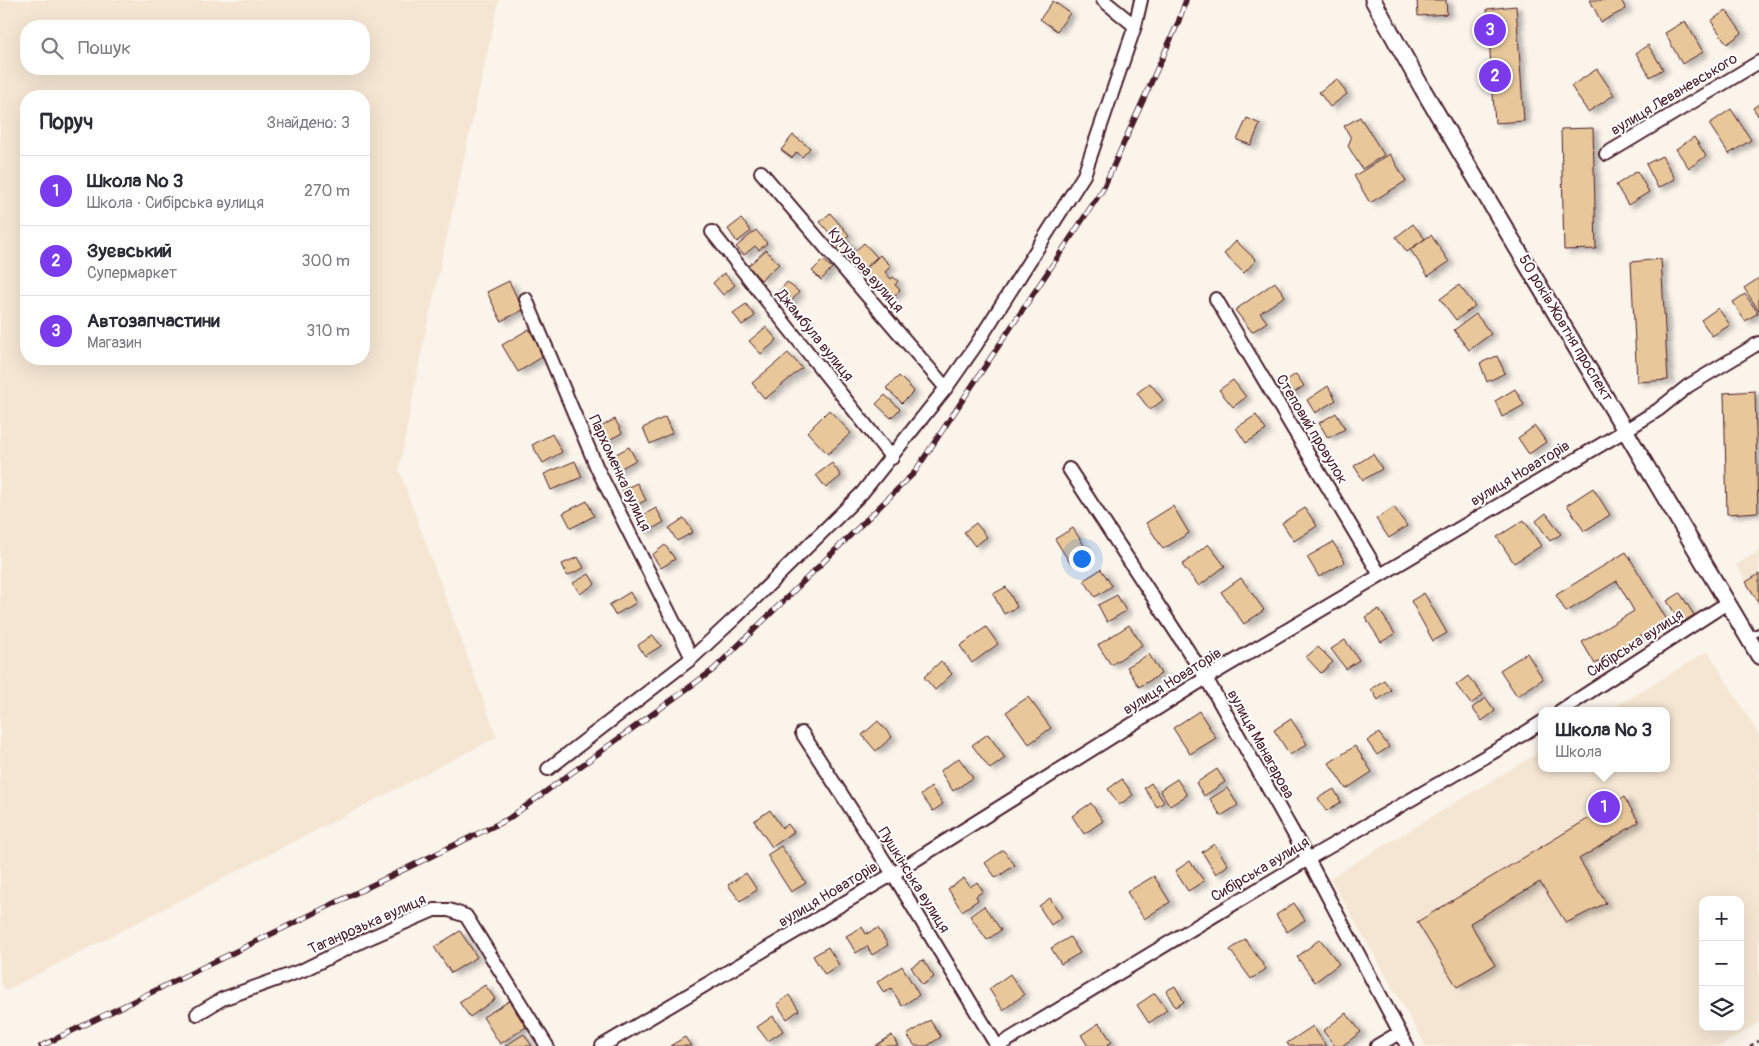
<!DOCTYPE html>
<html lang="uk">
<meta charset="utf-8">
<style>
body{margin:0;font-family:Pangolin,sans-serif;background:#f2f2f3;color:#2b2b33}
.controls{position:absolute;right:15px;bottom:15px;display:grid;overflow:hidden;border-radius:10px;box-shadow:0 5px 20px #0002}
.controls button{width:45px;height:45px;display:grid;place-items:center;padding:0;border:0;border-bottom:1px solid #e1e1e2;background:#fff;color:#2b2b33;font:25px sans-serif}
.you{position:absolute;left:1081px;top:558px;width:18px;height:18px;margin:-12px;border:4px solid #fff;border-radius:50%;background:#1a73e8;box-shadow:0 0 0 8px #1a73e833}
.badge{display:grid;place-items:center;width:32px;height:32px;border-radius:50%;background:#7c3aed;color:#fff;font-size:16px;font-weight:700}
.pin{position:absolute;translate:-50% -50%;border:2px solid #fff;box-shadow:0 1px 5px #0006}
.popup{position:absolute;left:1538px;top:707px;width:132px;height:65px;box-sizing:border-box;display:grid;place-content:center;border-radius:10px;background:#fff;filter:drop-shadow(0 1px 4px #0005);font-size:16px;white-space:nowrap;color:#7c7c81}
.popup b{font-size:19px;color:#2b2b33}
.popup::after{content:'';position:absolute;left:50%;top:100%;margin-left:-10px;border:10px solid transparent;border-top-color:#fff}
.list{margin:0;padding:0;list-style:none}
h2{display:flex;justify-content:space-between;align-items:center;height:65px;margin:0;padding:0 20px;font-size:21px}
h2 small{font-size:16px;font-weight:400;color:#7c7c81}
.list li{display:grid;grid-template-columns:32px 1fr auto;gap:15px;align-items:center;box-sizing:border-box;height:70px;padding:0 20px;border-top:1px solid #e1e1e2}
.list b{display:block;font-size:19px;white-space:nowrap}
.list p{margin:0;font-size:16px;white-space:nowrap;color:#7c7c81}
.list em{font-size:16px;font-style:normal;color:#7c7c81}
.icon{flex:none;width:28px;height:28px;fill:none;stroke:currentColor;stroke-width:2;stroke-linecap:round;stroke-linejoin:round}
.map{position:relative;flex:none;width:1759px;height:1046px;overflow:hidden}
.search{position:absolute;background:#fff;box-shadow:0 5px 20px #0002;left:20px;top:20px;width:350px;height:55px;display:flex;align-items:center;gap:12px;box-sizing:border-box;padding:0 18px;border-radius:20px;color:#7c7c81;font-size:19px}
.panel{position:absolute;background:#fff;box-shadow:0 5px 20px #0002;left:20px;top:90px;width:350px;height:275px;border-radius:20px}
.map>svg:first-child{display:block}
.built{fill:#f5e6d3;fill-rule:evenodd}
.building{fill:#e8c79a;stroke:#4a1f2b;filter:url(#shadow)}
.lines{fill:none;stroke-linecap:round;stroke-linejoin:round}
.service-casing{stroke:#4a1f2b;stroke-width:10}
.minor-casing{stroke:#4a1f2b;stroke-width:16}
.tertiary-casing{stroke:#4a1f2b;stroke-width:19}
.path{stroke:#4a1f2b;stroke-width:2.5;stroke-dasharray:4 4;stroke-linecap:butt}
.service{stroke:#fff;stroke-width:6}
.minor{stroke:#fff;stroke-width:12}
.tertiary{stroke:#fff;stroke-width:15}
.rail-casing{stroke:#4a1f2b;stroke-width:5.5}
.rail{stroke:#fff;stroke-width:4;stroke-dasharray:11;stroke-linecap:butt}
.labels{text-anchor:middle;stroke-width:4;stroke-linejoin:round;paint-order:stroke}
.street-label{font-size:15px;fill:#4a1f2b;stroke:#fff}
</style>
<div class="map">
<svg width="1759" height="1046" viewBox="0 0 1759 1046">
<defs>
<filter id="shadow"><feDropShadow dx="5.5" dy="3" stdDeviation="2.5" flood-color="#0004"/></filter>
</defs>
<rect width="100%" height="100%" fill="#faf4eb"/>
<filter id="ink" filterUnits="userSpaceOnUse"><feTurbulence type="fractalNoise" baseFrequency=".02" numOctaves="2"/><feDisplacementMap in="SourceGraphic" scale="10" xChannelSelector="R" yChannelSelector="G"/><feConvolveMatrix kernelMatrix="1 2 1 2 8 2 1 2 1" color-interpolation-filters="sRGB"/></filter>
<g filter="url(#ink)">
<path class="built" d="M 0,0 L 499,0 L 420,358 L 399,470 L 497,737 L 5,991 L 0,980 ZM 26,26 L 364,26 L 364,69 L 26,69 ZM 26,96 L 364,96 L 364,359 L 26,359 Z
M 1759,551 L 1759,603 L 1736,565 Z
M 1708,651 L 1759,735 L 1759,1022 L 1720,1046 L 1426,1046 L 1330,878 L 1541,751 L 1542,768 L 1666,768 L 1666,711 L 1608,711 ZM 1703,900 L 1740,900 L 1740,1027 L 1703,1027 Z"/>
<path class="building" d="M 1417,0 L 1446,0 L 1447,14 L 1418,16 Z
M 1590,0 L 1621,0 L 1626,9 L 1601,22 Z
M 1053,1 L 1070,13 L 1057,31 L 1040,19 Z
M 1516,6 L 1524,121 L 1495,123 L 1487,9 Z
M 1726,10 L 1742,33 L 1727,44 L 1711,21 Z
M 1685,21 L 1703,52 L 1682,64 L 1665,33 Z
M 1648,45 L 1663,69 L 1650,77 L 1636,53 Z
M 1597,69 L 1614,95 L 1588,112 L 1571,86 Z
M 1337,79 L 1347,94 L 1330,107 L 1319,92 Z
M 1759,104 L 1759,117 L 1753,108 Z
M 1731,109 L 1751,140 L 1729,154 L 1709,124 Z
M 1360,117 L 1384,155 L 1362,169 L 1348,146 L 1351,138 L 1344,126 Z
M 1247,118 L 1260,124 L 1251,145 L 1237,140 Z
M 1593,128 L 1596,249 L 1564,250 L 1561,129 Z
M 793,135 L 810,148 L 802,157 L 797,152 L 792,158 L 781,150 Z
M 1694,137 L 1706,156 L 1689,168 L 1676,149 Z
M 1390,154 L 1406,181 L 1370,203 L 1354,176 Z
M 1662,156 L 1675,179 L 1658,188 L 1646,164 Z
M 1637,171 L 1649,192 L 1628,205 L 1616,185 Z
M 830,213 L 849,235 L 839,244 L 820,222 Z
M 741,219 L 751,231 L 737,242 L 728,229 Z
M 1413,224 L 1425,239 L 1407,252 L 1396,237 Z
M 756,230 L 767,243 L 759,250 L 755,246 L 744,255 L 736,247 Z
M 1431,235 L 1449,262 L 1428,276 L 1410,249 Z
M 848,240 L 854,249 L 839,259 L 833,251 Z
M 1236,241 L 1256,260 L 1244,273 L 1224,254 Z
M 864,243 L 877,257 L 859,273 L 846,259 Z
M 766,250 L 779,264 L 761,280 L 748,266 Z
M 880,255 L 891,266 L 885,272 L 891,279 L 893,277 L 898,281 L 895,285 L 900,290 L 890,300 L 863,272 Z
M 1661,259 L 1668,380 L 1637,382 L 1631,262 Z
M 823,260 L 832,268 L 821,280 L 812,271 Z
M 724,273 L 735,285 L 723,295 L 713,283 Z
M 1759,278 L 1759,311 L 1744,288 Z
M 509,281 L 523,310 L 501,321 L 487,292 Z
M 787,282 L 799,292 L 788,305 L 776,295 Z
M 1275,282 L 1285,296 L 1260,313 L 1267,322 L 1252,332 L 1235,310 Z
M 1459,285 L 1475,306 L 1456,320 L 1440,299 Z
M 1745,294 L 1758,313 L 1745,321 L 1733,302 Z
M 746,304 L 755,316 L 742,325 L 733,313 Z
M 1718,308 L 1730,325 L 1712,336 L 1701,320 Z
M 1476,314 L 1491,334 L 1469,350 L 1454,330 Z
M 766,327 L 777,340 L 761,354 L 749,341 Z
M 529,329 L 544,356 L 518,372 L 502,345 Z
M 788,353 L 802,368 L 765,399 L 752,383 Z
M 1497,356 L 1505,373 L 1487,382 L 1480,363 Z
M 1296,374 L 1304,386 L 1289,396 L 1281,384 Z
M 899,376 L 914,391 L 902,403 L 886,388 Z
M 1233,380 L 1246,397 L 1233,407 L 1219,390 Z
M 1150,383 L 1163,400 L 1150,410 L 1137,393 Z
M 1328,386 L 1336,400 L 1315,413 L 1307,400 Z
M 1515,389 L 1524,405 L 1502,417 L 1495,401 Z
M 1755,391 L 1758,512 L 1727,514 L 1724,393 Z
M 885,395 L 900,409 L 891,418 L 876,404 Z
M 829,410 L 851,433 L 828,454 L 807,432 Z
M 1336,413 L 1345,429 L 1328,438 L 1319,423 Z
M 1256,415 L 1266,430 L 1246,443 L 1236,428 Z
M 665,417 L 672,433 L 650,444 L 643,428 Z
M 615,419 L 622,433 L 603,443 L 595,430 Z
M 1535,426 L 1546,442 L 1529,454 L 1518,438 Z
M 552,434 L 562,452 L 543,463 L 532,445 Z
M 629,447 L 636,460 L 614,472 L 607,459 Z
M 1373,454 L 1382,469 L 1363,480 L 1354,466 Z
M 575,461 L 582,477 L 551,490 L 544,474 Z
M 832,463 L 841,476 L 826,488 L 816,475 Z
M 637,483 L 646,500 L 631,508 L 622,490 Z
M 1593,488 L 1610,515 L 1584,531 L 1567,505 Z
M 587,501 L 594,516 L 571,528 L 563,513 Z
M 1173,506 L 1189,533 L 1163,549 L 1146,523 Z
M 1394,507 L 1407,526 L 1389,538 L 1376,519 Z
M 656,508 L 664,522 L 645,533 L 636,519 Z
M 1305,508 L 1317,526 L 1294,541 L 1282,523 Z
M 1546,513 L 1561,534 L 1550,541 L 1536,521 Z
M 684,518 L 693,532 L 677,541 L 669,528 Z
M 1524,520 L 1541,546 L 1514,563 L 1497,537 Z
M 976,523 L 987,537 L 975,546 L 964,532 Z
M 1073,528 L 1088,552 L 1070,563 L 1055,539 Z
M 1333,542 L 1345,562 L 1319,577 L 1307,557 Z
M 1208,544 L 1225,566 L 1199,586 L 1182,565 Z
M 665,545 L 675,559 L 661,568 L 652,555 Z
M 1626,552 L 1667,620 L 1595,664 L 1582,642 L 1634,611 L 1617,581 L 1566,612 L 1556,595 Z
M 578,557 L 584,568 L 567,576 L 562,564 Z
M 1101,569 L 1112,586 L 1095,597 L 1084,580 Z
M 589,574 L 595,584 L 580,594 L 573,583 Z
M 1759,574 L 1759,603 L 1746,582 Z
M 1241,578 L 1264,610 L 1244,624 L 1221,592 Z
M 1006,587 L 1017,607 L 1004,614 L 993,594 Z
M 630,592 L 636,603 L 615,615 L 609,605 Z
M 1424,593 L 1447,633 L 1433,641 L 1411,601 Z
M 1680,593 L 1694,615 L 1681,623 L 1667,601 Z
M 1117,595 L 1126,611 L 1107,622 L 1098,605 Z
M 1379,609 L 1395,634 L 1381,642 L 1365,617 Z
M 1129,625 L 1142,645 L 1111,665 L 1098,645 Z
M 986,627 L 998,644 L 972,663 L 960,646 Z
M 653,635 L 661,646 L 645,656 L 638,645 Z
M 1345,640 L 1359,660 L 1346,669 L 1331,649 Z
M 1318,647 L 1333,662 L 1321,673 L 1306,657 Z
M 1527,653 L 1543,679 L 1517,696 L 1500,670 Z
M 1149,654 L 1161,674 L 1139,687 L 1127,667 Z
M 941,661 L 952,674 L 935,690 L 924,677 Z
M 1468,676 L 1483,695 L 1471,704 L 1456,685 Z
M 1384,680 L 1391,690 L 1378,700 L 1371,689 Z
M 1028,697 L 1051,728 L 1029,744 L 1006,712 Z
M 1486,698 L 1495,711 L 1482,721 L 1472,708 Z
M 1199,711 L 1216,738 L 1190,754 L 1173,728 Z
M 1291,719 L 1307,744 L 1290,755 L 1274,730 Z
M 878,721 L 892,737 L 876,751 L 862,735 Z
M 1379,733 L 1389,747 L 1377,755 L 1367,741 Z
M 988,734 L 1005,758 L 990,769 L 972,745 Z
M 1355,746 L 1372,772 L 1346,789 L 1329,763 Z
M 959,758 L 973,778 L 953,791 L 940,771 Z
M 1217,769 L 1225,782 L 1204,796 L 1196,783 Z
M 1122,779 L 1133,795 L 1119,805 L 1108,789 Z
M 1177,779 L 1187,795 L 1170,806 L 1160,790 Z
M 1151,783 L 1164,802 L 1157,807 L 1144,788 Z
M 931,787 L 943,804 L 933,811 L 921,795 Z
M 1227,788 L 1238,805 L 1221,816 L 1210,799 Z
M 1334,789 L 1341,802 L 1326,811 L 1318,798 Z
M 1624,797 L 1639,822 L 1579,859 L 1606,903 L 1566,923 L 1540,882 L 1470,923 L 1495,965 L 1457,987 L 1417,922 Z
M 1091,803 L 1103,821 L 1084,834 L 1072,816 Z
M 770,810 L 782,828 L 788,824 L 794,832 L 772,847 L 754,821 Z
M 1214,844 L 1228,865 L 1216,874 L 1202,852 Z
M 781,846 L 806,883 L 791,892 L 767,855 Z
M 1003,850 L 1015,865 L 996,878 L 985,863 Z
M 1190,861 L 1204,881 L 1188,891 L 1175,871 Z
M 746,873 L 757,890 L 740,901 L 728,885 Z
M 1154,876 L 1170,902 L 1144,919 L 1127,892 Z
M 964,878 L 970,887 L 977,882 L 983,891 L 976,896 L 978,900 L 962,911 L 948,889 Z
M 1050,898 L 1062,917 L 1051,925 L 1039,906 Z
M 1294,903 L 1305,920 L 1287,932 L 1276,915 Z
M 984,906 L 1001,930 L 987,940 L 970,916 Z
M 862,927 L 866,934 L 878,928 L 888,945 L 872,955 L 867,946 L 856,953 L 846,936 Z
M 460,931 L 477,957 L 451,973 L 434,947 Z
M 1070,937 L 1080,953 L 1061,964 L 1051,948 Z
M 1245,939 L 1266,969 L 1251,979 L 1230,950 Z
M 1320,939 L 1339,964 L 1315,982 L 1297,957 Z
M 828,947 L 839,965 L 825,975 L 813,956 Z
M 923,960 L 934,977 L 922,985 L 911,967 Z
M 902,966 L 919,995 L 902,1006 L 891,988 L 884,993 L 877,982 Z
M 1010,974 L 1024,995 L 1003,1010 L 989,989 Z
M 485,985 L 495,999 L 470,1017 L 459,1002 Z
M 1175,986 L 1184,1002 L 1175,1007 L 1166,991 Z
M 1155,993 L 1167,1010 L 1149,1023 L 1137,1005 Z
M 789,995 L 799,1010 L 787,1019 L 777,1004 Z
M 509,1001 L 526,1027 L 500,1044 L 483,1017 Z
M 1346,1013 L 1361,1032 L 1342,1046 L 1335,1046 L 1323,1031 Z
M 773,1016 L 783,1031 L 768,1041 L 757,1027 Z
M 930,1020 L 941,1037 L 927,1046 L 915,1046 L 907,1035 Z
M 1099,1023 L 1112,1042 L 1105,1046 L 1088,1046 L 1081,1035 Z
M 1313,1026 L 1326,1046 L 1289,1046 L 1287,1043 Z
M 524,1034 L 532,1046 L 505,1046 Z
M 892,1035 L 898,1046 L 875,1046 Z
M 685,1037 L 691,1046 L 670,1046 Z"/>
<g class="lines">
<g class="service-casing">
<path id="service" d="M 1749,636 L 1759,632"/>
</g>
<g class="minor-casing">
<path id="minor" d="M 1103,0 L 1135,26
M 1606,154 L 1759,62
M 761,172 L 946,388
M 712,232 L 892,458
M 526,299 L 597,468 L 692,658
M 1216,299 L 1380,575
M 1069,469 L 1206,678 L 1308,859 L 1407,1046
M 1560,711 L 1727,603
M 802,733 L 893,874 L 997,1046
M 548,769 L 692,658 L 735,618 L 862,493 L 946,388 L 976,345 L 1084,175 L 1135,26 L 1141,0
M 197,1014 L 222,999 L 303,970 L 360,942 L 434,910 L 449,910 L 466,916 L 547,1046
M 602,1046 L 893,874 L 1206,678 L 1626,430 L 1658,410 L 1688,386 L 1759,343
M 998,1046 L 1308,859 L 1509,743 L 1542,722
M 1377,1046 L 1399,1033"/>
</g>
<g class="tertiary-casing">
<path id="tertiary" d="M 1373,0 L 1422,88 L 1759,656"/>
</g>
<path class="path" d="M 1750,1046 L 1759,1041"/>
<use href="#service" class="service"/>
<use href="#minor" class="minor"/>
<use href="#tertiary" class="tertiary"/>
<g class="rail-casing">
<path id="rail" d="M 41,1046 L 508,819 L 713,670 L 914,473 L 1103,189 L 1178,23 L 1186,0"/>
</g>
<use href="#rail" class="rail"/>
</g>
</g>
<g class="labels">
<g class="street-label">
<text transform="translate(1674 94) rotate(-31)" y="5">вулиця Леваневського</text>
<text transform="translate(866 270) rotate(49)" y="5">Кутузова вулиця</text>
<text transform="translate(1566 328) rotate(59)" y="5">50 років Жовтня проспект</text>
<text transform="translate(815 335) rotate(51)" y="5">Джамбула вулиця</text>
<text transform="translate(1312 429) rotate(59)" y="5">Степовий провулок</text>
<text transform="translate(620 473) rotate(65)" y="5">Пархоменка вулиця</text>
<text transform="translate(1520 473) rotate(-31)" y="5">вулиця Новаторів</text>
<text transform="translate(1635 643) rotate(-33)" y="5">Сибірська вулиця</text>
<text transform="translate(1172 681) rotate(-32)" y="5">вулиця Новаторів</text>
<text transform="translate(1261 744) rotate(61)" y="5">вулиця Манагарова</text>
<text transform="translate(1260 869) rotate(-31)" y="5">Сибірська вулиця</text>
<text transform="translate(914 880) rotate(58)" y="5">Пушкінська вулиця</text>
<text transform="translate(828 894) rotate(-31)" y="5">вулиця Новаторів</text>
<text transform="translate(367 924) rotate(-24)" y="5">Таганрозька вулиця</text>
</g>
</g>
</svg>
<div class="controls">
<button>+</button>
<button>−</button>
<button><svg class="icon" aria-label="layers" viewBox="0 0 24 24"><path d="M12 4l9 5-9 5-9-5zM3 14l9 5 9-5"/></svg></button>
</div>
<div class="you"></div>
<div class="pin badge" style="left:1604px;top:807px">1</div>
<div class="popup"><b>Школа № 3</b>Школа</div>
<div class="pin badge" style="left:1495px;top:76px">2</div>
<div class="pin badge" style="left:1490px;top:30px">3</div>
<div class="search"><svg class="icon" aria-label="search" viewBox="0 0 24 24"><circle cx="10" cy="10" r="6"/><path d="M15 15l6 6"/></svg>Пошук</div>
<section class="panel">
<h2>Поруч<small>Знайдено: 3</small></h2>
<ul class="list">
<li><span class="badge">1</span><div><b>Школа № 3</b><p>Школа · Сибірська вулиця</p></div><em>270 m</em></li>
<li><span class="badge">2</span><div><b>Зуєвський</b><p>Супермаркет</p></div><em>300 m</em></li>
<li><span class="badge">3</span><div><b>Автозапчастини</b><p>Магазин</p></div><em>310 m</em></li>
</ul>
</section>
</div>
